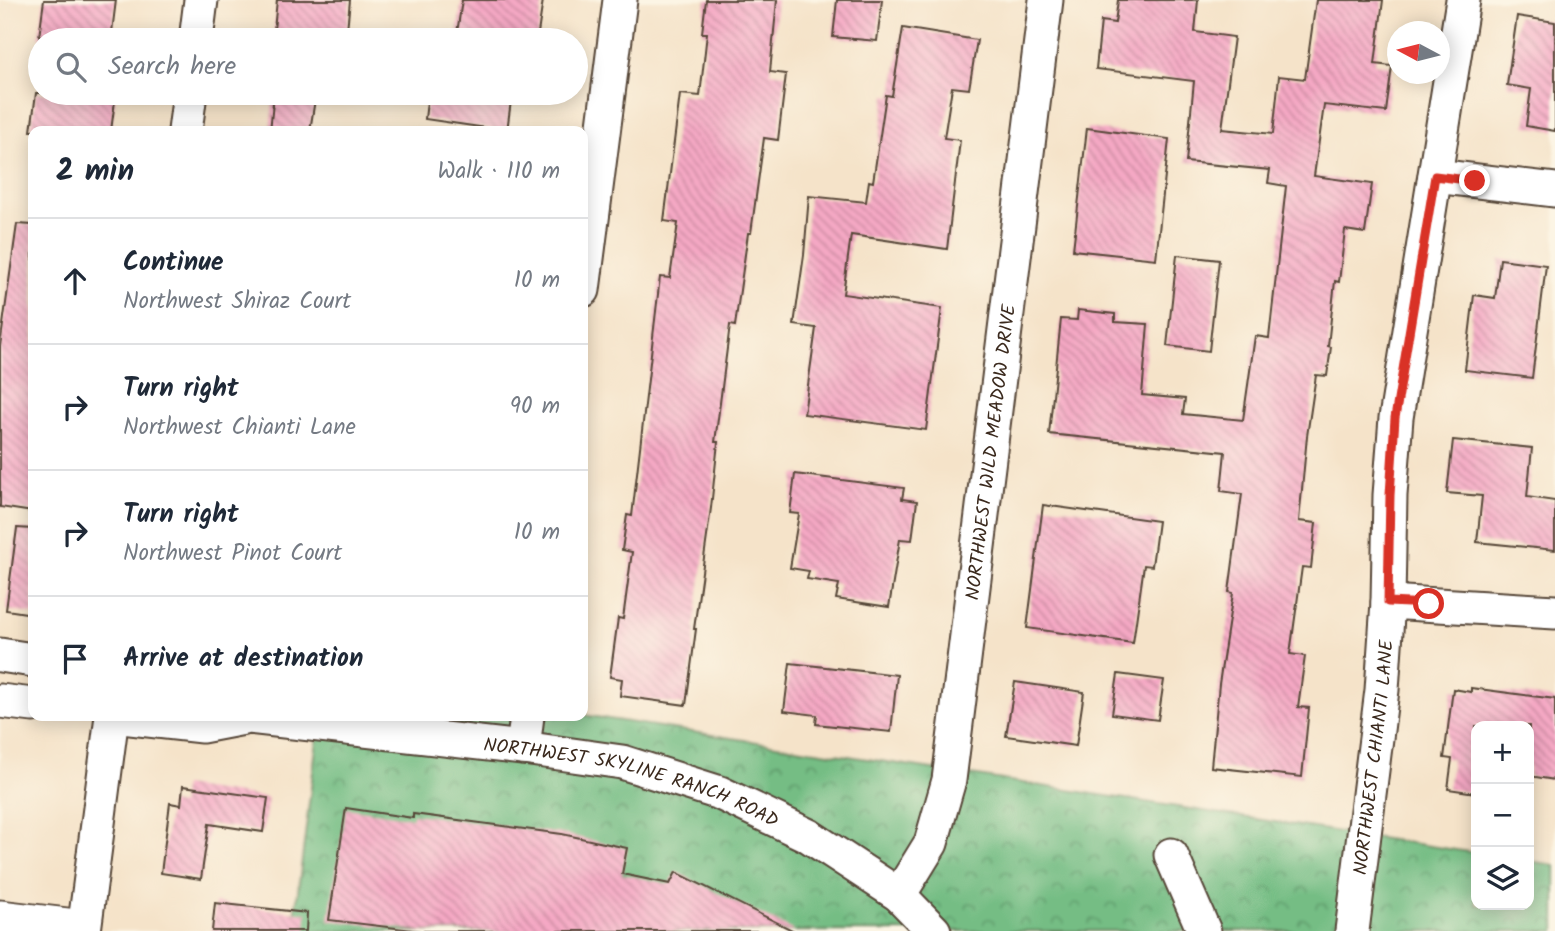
<!DOCTYPE html>
<meta charset="utf-8">
<style>
body{margin:0;font-family:Kalam,sans-serif;background:#f6f6f7;color:#1f2937}
.controls{position:absolute;right:21px;bottom:21px;display:grid;overflow:hidden;border-radius:14px;box-shadow:0 4px 18px #0003}
.controls button{width:63px;height:63px;display:grid;place-items:center;padding:0;border:0;border-bottom:2px solid #e0e1e3;background:#fff;color:#1f2937;font:35px sans-serif}
.compass{position:absolute;left:1387px;top:21px;width:63px;height:63px;border-radius:50%;background:#fff;box-shadow:0 4px 18px #0003;rotate:277deg}
.stop{position:absolute;width:21px;height:21px;margin:-16px;border:5px solid #d93025;border-radius:50%;background:#fff}
.stop.end{background:#d93025;border-color:#fff;box-shadow:0 2px 7px #0008}
.list{margin:0;padding:0;list-style:none}
h2{display:flex;justify-content:space-between;align-items:center;height:91px;margin:0;padding:0 28px;font-size:30px}
h2 small{font-size:23px;font-weight:400;color:#747a83}
.list li{display:grid;grid-template-columns:46px 1fr auto;gap:21px;align-items:center;box-sizing:border-box;height:126px;padding:0 28px;border-top:2px solid #e0e1e3}
.list b{display:block;font-size:26px;white-space:nowrap}
.list p{margin:0;font-size:23px;white-space:nowrap;color:#747a83}
.list em{font-size:23px;font-style:normal;color:#747a83}
.icon{flex:none;width:38px;height:38px;fill:none;stroke:currentColor;stroke-width:2;stroke-linecap:round;stroke-linejoin:round}
.map{position:relative;flex:none;width:1555px;height:931px;overflow:hidden}
.search{position:absolute;background:#fff;box-shadow:0 4px 18px #0003;left:28px;top:28px;width:560px;height:77px;display:flex;align-items:center;gap:18px;box-sizing:border-box;padding:0 24px;border-radius:38px;color:#747a83;font-size:26px}
.panel{position:absolute;background:#fff;box-shadow:0 4px 18px #0003;left:28px;top:126px;width:560px;height:595px;border-radius:14px}
.map>svg:first-child{display:block}
.forest{fill:url(#forest-crowns);stroke:#587451;stroke-width:2}
.building{fill:url(#building-back-hatch)}
.lines{fill:none;stroke-linecap:round;stroke-linejoin:round}
.minor-casing{stroke:#574638;stroke-width:37}
.minor{stroke:#fff;stroke-width:33}
.route{stroke:#d93025;stroke-width:9}
.labels{text-anchor:middle;stroke-width:6;stroke-linejoin:round;paint-order:stroke}
.street-label{font-size:19px;fill:#3b2a1e;stroke:#fcf5e5}
</style>
<div class="map">
<svg width="1555" height="931" viewBox="0 0 1555 931">
<defs>
<pattern id="forest-crowns" width="20" height="18" patternUnits="userSpaceOnUse" patternTransform="scale(1.75)"><rect width="20" height="18" fill="#74bd84"/><path d="M2 6a3 3 0 1 1 6 0M12 15a3 3 0 1 1 6 0" fill="none" stroke="#609a6b"/></pattern>
<pattern id="building-back-hatch" width="6" height="6" patternUnits="userSpaceOnUse" patternTransform="scale(1.75)"><rect width="6" height="6" fill="#f5a8c4"/><path d="M-1 5l2 2M0 0l6 6M5-1l2 2" fill="none" stroke="#c8899f"/></pattern>
</defs>
<rect width="100%" height="100%" fill="#fcf5e5"/>
<filter id="ink" filterUnits="userSpaceOnUse"><feTurbulence type="fractalNoise" baseFrequency=".0143" numOctaves="2"/><feDisplacementMap in="SourceGraphic" scale="14" xChannelSelector="R" yChannelSelector="G"/><feConvolveMatrix kernelMatrix="1 2 1 2 8 2 1 2 1" color-interpolation-filters="sRGB"/></filter>
<filter id="wash" filterUnits="userSpaceOnUse"><feTurbulence type="fractalNoise" baseFrequency=".00686" numOctaves="4" result="noise"/><feDisplacementMap in="SourceGraphic" scale="28" xChannelSelector="R" yChannelSelector="G"/><feGaussianBlur stdDeviation="1.57" result="paint"/><feColorMatrix in="noise" values="0 0 0 0 0 0 0 0 0 0 0 0 0 0 0 0 0 1.4 0 .05"/><feComposite in="paint" operator="in"/></filter>
<g filter="url(#wash)">
<rect width="100%" height="100%" fill="#f5e3c9"/>
<path class="forest" d="M 583,715 L 1476,853 L 1476,905 L 1529,905 L 1529,861 L 1555,865 L 1555,931 L 293,931 L 320,716 Z"/>
<g id="blocks">
<path class="building" d="M 44,0 L 116,0 L 111,40 L 42,40 L 43,37 L 39,37 Z
M 277,0 L 350,0 L 346,40 L 273,40 Z
M 462,0 L 543,0 L 537,40 L 456,40 Z
M 706,0 L 777,0 L 770,72 L 786,74 L 778,140 L 764,138 L 751,233 L 748,233 L 735,326 L 730,325 L 715,442 L 718,442 L 711,508 L 694,629 L 696,629 L 686,705 L 620,696 L 622,679 L 610,677 L 618,618 L 623,619 L 632,552 L 622,550 L 627,515 L 632,516 L 660,277 L 670,278 L 678,223 L 664,221 L 680,94 L 700,96 L 707,33 L 702,33 Z
M 837,0 L 882,0 L 877,41 L 833,37 Z
M 1118,0 L 1198,0 L 1195,32 L 1234,37 L 1222,129 L 1273,134 L 1279,76 L 1305,79 L 1316,0 L 1383,0 L 1375,64 L 1392,66 L 1386,112 L 1324,105 L 1314,176 L 1372,184 L 1365,233 L 1345,230 L 1339,282 L 1335,281 L 1328,346 L 1331,347 L 1327,376 L 1316,375 L 1307,436 L 1299,521 L 1316,523 L 1311,568 L 1302,567 L 1290,654 L 1305,656 L 1298,707 L 1309,708 L 1302,777 L 1211,767 L 1219,684 L 1233,593 L 1229,592 L 1242,494 L 1221,491 L 1225,452 L 1049,434 L 1061,319 L 1077,320 L 1078,310 L 1115,314 L 1115,322 L 1148,324 L 1142,395 L 1185,399 L 1183,414 L 1243,420 L 1255,336 L 1269,338 L 1286,186 L 1268,183 L 1270,170 L 1186,162 L 1194,81 L 1096,69 L 1101,21 L 1115,23 Z
M 1517,16 L 1555,22 L 1555,131 L 1526,126 L 1531,89 L 1507,85 Z
M 903,28 L 977,40 L 969,89 L 952,87 L 944,138 L 960,140 L 947,249 L 851,235 L 843,294 L 942,308 L 926,430 L 804,414 L 816,328 L 794,325 L 804,255 L 809,196 L 866,202 L 869,181 L 873,182 L 886,95 L 892,96 Z
M 36,93 L 116,93 L 111,131 L 31,131 Z
M 274,93 L 316,93 L 310,131 L 270,131 Z
M 428,93 L 512,93 L 507,131 L 425,119 Z
M 1087,128 L 1169,139 L 1156,259 L 1073,250 Z
M 17,224 L 33,225 L 33,512 L 0,507 L 0,346 Z
M 1177,255 L 1219,260 L 1209,351 L 1167,346 Z
M 1500,259 L 1546,265 L 1532,378 L 1465,370 L 1474,295 L 1495,298 Z
M 1453,440 L 1532,448 L 1527,497 L 1555,501 L 1555,550 L 1477,542 L 1482,496 L 1447,493 Z
M 795,474 L 904,488 L 902,499 L 917,501 L 912,540 L 900,539 L 889,607 L 836,599 L 839,584 L 807,579 L 809,571 L 790,568 L 799,514 L 790,513 Z
M 1043,505 L 1158,521 L 1152,566 L 1144,565 L 1133,643 L 1027,628 Z
M 17,528 L 33,529 L 33,614 L 6,610 Z
M 790,663 L 897,675 L 891,732 L 816,724 L 817,715 L 784,711 Z
M 1118,674 L 1164,680 L 1158,720 L 1112,714 Z
M 1015,682 L 1084,692 L 1076,746 L 1006,736 Z
M 1471,688 L 1555,699 L 1555,780 L 1529,776 L 1529,726 L 1476,726 L 1476,793 L 1448,789 L 1452,759 L 1444,758 L 1453,689 L 1471,692 Z
M 183,786 L 268,798 L 263,832 L 209,824 L 201,879 L 161,873 L 170,803 L 181,805 Z
M 346,808 L 413,818 L 413,814 L 562,834 L 627,848 L 622,874 L 670,884 L 676,872 L 794,931 L 421,931 L 329,920 Z
M 215,903 L 307,913 L 306,931 L 212,931 Z"/>
</g>
</g>
<g filter="url(#ink)">
<use href="#blocks" fill-opacity="0" stroke="#574638" stroke-width="2"/>
<g class="lines">
<g class="minor-casing">
<g id="minor">
<path d="M 196,40 L 201,0"/>
<path d="M 185,131 L 190,93"/>
<path d="M 1435,176 L 1555,190"/>
<path d="M 583,290 L 620,0"/>
<path d="M 1388,602 L 1555,612"/>
<path d="M 0,655 L 33,660"/>
<path d="M 0,701 L 33,705"/>
<path id="s1" d="M 113,716 L 202,726 L 249,717 L 523,748 L 622,762 L 720,793 L 809,836 L 899,895 L 934,931"/>
<path d="M 523,748 L 527,716"/>
<path d="M 1171,855 L 1204,931"/>
<path id="s2" d="M 899,895 L 931,843 L 949,780 L 1046,0"/>
<path d="M 0,917 L 84,927"/>
<path d="M 84,931 L 112,716"/>
<path id="s3" d="M 1352,931 L 1382,690 L 1388,602 L 1390,495 L 1396,418 L 1463,0"/>
</g>
</g>
<use href="#minor" class="minor"/>
</g>
</g>
<g class="lines" filter="url(#ink)">
<path class="route" d="M 1429,604 L 1388,602 L 1390,495 L 1395,418 L 1435,176 L 1475,181"/>
</g>
<g class="labels">
<g class="street-label">
<text dy="7" stroke="none"><textPath href="#s2" startOffset="457">NORTHWEST WILD MEADOW DRIVE</textPath></text>
<text dy="7" stroke="none"><textPath href="#s3" startOffset="175">NORTHWEST CHIANTI LANE</textPath></text>
<text dy="7" stroke="none"><textPath href="#s1" startOffset="527">NORTHWEST SKYLINE RANCH ROAD</textPath></text>
</g>
</g>
</svg>
<div class="controls">
<button>+</button>
<button>−</button>
<button><svg class="icon" aria-label="layers" viewBox="0 0 24 24"><path d="M12 4l9 5-9 5-9-5zM3 14l9 5 9-5"/></svg></button>
</div>
<svg class="compass" viewBox="-18 -18 36 36"><path d="M0-13l5 13h-10z" fill="#e53935"/><path d="M0 13l5-13h-10z" fill="#747a83"/></svg>
<div class="stop" style="left:1429px;top:604px"></div>
<div class="stop end" style="left:1475px;top:181px"></div>
<div class="search"><svg class="icon" aria-label="search" viewBox="0 0 24 24"><circle cx="10" cy="10" r="6"/><path d="M15 15l6 6"/></svg>Search here</div>
<section class="panel">
<h2>2 min<small>Walk · 110 m</small></h2>
<ul class="list">
<li><svg class="icon" aria-label="ahead" viewBox="0 0 24 24"><path d="M12 20V5M6 11l6-6 6 6"/></svg><div><b>Continue</b><p>Northwest Shiraz Court</p></div><em>10 m</em></li>
<li><svg class="icon" aria-label="right" viewBox="0 0 24 24"><path d="M7 20v-9h11M14 6l5 5-5 5"/></svg><div><b>Turn right</b><p>Northwest Chianti Lane</p></div><em>90 m</em></li>
<li><svg class="icon" aria-label="right" viewBox="0 0 24 24"><path d="M7 20v-9h11M14 6l5 5-5 5"/></svg><div><b>Turn right</b><p>Northwest Pinot Court</p></div><em>10 m</em></li>
<li><svg class="icon" aria-label="arrive" viewBox="0 0 24 24"><path d="M6 21V4h12l-3 4 3 4H6"/></svg><div><b>Arrive at destination</b></div></li>
</ul>
</section>
</div>
